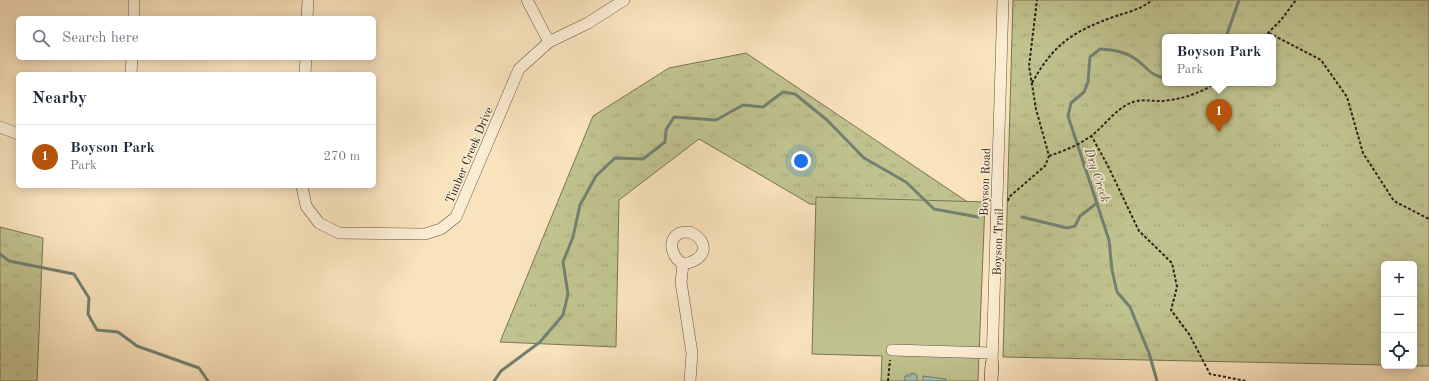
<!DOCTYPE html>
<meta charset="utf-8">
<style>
body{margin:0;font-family:"Old Standard TT",serif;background:#f6f6f7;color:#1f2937}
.controls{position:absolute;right:12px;bottom:12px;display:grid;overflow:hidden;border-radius:6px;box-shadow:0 2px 10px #0003}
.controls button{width:36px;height:36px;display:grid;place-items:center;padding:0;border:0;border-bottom:1px solid #e0e1e3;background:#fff;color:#1f2937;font:20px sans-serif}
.you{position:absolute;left:801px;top:161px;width:14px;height:14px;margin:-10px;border:3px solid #fff;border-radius:50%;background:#1a73e8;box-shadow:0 0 0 6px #1a73e833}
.badge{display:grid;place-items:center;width:26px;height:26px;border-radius:50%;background:#b45309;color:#fff;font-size:13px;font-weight:700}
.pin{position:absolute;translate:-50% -33px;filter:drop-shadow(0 1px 2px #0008)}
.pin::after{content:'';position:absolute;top:21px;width:14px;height:12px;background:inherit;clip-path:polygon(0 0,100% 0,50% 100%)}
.popup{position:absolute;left:1162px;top:34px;width:114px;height:52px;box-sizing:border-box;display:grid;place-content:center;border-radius:6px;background:#fff;filter:drop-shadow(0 1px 3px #0005);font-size:13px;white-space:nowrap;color:#747a83}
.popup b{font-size:15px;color:#1f2937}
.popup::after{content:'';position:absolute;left:50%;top:100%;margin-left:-8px;border:8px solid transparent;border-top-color:#fff}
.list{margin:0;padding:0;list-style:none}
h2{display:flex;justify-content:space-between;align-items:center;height:52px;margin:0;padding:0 16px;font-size:17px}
h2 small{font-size:13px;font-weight:400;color:#747a83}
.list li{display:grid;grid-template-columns:26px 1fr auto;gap:12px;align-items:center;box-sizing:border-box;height:64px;padding:0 16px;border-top:1px solid #e0e1e3}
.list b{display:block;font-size:15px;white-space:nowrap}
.list p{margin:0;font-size:13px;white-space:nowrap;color:#747a83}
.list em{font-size:13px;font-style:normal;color:#747a83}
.icon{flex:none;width:22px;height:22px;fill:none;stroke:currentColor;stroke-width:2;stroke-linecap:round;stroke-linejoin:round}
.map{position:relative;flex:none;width:1429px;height:381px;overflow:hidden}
.search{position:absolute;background:#fff;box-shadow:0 2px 10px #0003;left:16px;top:16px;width:360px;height:44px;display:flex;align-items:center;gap:10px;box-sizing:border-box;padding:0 14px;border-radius:6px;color:#747a83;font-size:15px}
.panel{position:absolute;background:#fff;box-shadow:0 2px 10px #0003;left:16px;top:72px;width:360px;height:116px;border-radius:6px}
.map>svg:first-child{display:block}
.grass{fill:url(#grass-tufts);stroke:#787456;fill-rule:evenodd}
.pitch{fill:#c0c38f;stroke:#787456}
.water{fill:url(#water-waves);stroke:#728172}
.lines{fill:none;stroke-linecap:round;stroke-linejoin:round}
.stream{stroke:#728172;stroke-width:3}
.minor-casing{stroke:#625444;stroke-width:12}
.major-casing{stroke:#2f241c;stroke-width:14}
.path{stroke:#2f241c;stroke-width:2;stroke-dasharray:3 2;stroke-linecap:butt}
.minor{stroke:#fbedd4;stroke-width:11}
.major{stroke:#f9e3bd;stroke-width:13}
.labels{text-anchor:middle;stroke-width:3;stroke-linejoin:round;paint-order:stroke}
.street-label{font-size:12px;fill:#2f241c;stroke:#fbedd4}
.water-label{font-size:13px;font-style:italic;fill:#515247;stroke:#fbedd4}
</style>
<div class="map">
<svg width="1429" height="381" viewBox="0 0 1429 381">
<defs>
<pattern id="grass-tufts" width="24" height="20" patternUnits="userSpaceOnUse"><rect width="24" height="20" fill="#c0c38f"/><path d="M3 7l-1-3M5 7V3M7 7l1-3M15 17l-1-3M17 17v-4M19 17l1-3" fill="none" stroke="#a5a77b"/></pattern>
<pattern id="water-waves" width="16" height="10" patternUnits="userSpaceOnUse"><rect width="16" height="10" fill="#9fbfab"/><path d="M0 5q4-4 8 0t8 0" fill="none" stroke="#829b8a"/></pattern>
</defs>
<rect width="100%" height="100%" fill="#f9e3bd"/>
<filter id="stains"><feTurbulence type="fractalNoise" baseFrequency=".005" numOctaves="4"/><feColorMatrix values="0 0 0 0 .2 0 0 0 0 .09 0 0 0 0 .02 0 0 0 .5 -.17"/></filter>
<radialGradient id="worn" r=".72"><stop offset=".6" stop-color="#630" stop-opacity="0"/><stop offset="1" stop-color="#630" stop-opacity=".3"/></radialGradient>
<path class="grass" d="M 1013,0 L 1429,0 L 1429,366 L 1414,366 L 1414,264 L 1384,264 L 1384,365 L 1003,357 ZM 1165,37 L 1273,37 L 1273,83 L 1165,83 Z
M 746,53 L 978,209 L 810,204 L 699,139 L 619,200 L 616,347 L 500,342 L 593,116 L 669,68 Z
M 0,227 L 43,238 L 37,381 L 0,381 Z"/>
<path class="pitch" d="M 816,197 L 985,202 L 978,381 L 881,381 L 882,356 L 812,354 Z"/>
<path class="water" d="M 913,373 L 917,375 L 917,381 L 905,381 L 905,376 Z
M 923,376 L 946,379 L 946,381 L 923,381 Z"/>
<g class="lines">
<path class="stream" d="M 1226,37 L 1239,0
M 1022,217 L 1067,228 L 1075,226 L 1080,216 L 1097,203
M 0,254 L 9,261 L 74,274 L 89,298 L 88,314 L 97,330 L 118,332 L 137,346 L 199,368 L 208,381
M 494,381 L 501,371 L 540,342 L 563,315 L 568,294 L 563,262 L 573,237 L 580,205 L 596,176 L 615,158 L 643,159 L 665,142 L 666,130 L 674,117 L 716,120 L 743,105 L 763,107 L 783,92 L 795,94 L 827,120 L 864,158 L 906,182 L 934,209 L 978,217
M 1157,381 L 1149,353 L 1130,307 L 1117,292 L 1112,270 L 1109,240 L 1068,116 L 1071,103 L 1084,92 L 1088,82 L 1090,57 L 1100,49 C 1112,50 1124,51 1134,58 C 1146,65 1149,76 1165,78"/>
<g class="minor-casing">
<path id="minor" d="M 527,0 L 549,42
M 134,18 L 134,0
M 307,18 L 308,0
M 131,74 L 132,58
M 305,74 L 306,58
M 0,127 L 18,134
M 302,186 L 306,206 L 319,223 L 339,233 L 425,234 L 441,229 L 456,217 L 519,69 L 549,42 L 588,23 L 624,0
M 690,232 C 712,243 705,261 683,264 C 673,258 665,240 680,233 C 682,232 687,232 690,232 Z
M 683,264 L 681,282 L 692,353 L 690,381
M 892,350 L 992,353
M 992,364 L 1003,0"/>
</g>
<g class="major-casing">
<path id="major" d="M 991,381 L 992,364"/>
</g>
<path class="path" d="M 1269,33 L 1321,60 L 1347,97 L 1363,153 L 1394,201 L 1429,219
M 1264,37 L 1281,20 L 1296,0
M 1032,83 C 1054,43 1074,31 1116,16 C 1128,12 1142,9 1152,0
M 1091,135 L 1108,166 L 1139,231 L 1172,263 L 1177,287 L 1171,310 L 1189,334 L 1210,374 L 1246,381
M 1049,156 C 1061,152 1074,147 1085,140 C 1103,130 1113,109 1133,102 C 1142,99 1151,101 1160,101 C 1179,100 1200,94 1215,83
M 1008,201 L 1009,197 L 1045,166 L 1049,156 L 1036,109 L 1029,66 L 1037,0
M 888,381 L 890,360"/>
<use href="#minor" class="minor"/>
<use href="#major" class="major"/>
</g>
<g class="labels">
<g class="street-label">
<text transform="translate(469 155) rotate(-67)" y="4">Timber Creek Drive</text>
<text transform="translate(985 182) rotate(-88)" y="4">Boyson Road</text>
<text transform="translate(998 242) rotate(-88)" y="4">Boyson Trail</text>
</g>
<g class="water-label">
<text transform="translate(1098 175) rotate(72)" y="5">Dry Creek</text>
</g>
</g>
<rect width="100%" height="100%" filter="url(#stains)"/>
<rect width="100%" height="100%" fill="url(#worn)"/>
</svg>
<div class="controls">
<button>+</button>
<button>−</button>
<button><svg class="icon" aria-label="locate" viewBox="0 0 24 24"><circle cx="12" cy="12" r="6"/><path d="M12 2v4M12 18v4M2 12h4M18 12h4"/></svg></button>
</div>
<div class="you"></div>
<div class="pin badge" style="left:1219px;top:132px">1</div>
<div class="popup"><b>Boyson Park</b>Park</div>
<div class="search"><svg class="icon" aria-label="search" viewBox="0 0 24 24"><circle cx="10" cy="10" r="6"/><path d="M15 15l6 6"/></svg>Search here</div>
<section class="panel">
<h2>Nearby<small></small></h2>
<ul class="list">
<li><span class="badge">1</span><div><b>Boyson Park</b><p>Park</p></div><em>270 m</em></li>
</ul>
</section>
</div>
